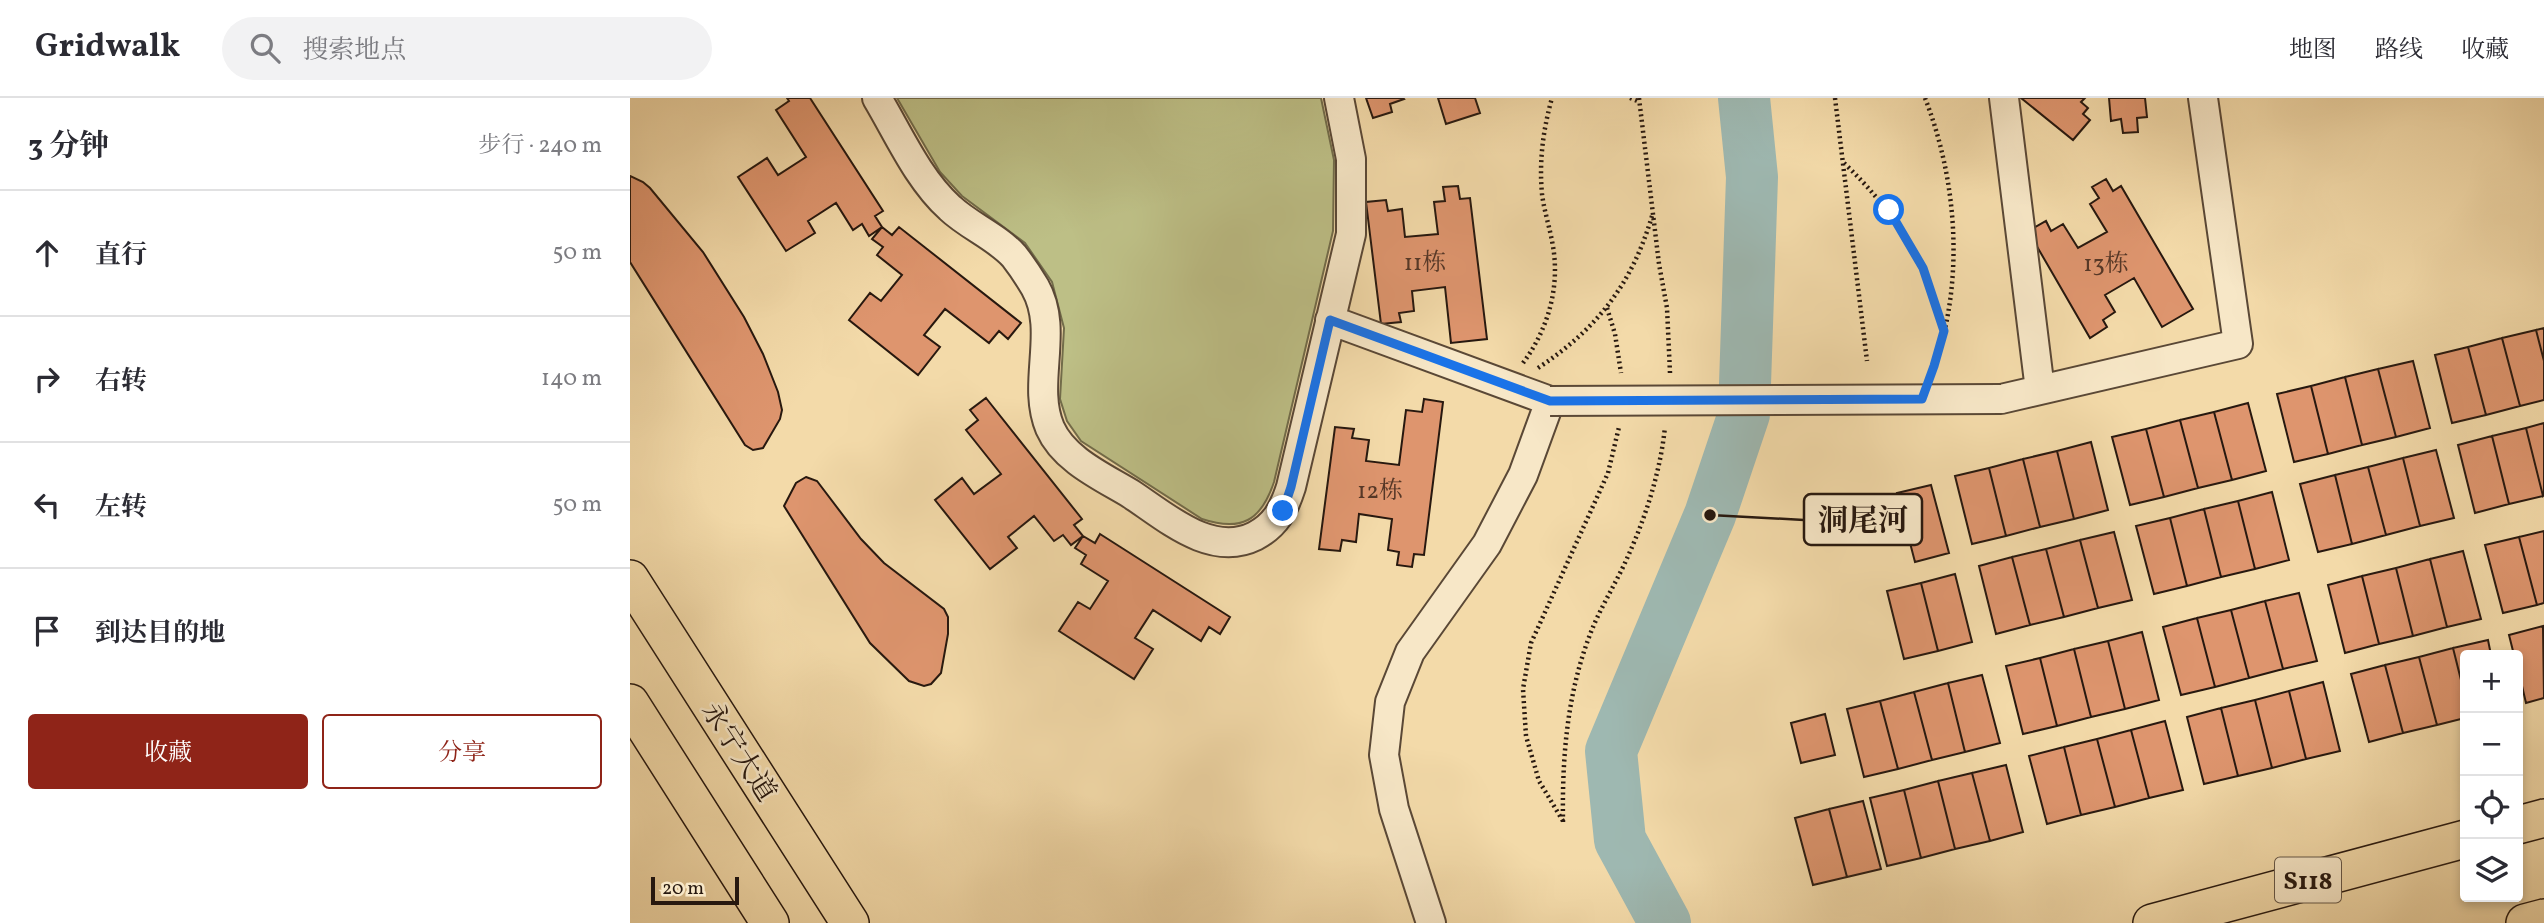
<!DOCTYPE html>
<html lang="zh">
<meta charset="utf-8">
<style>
body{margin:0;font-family:Vollkorn,"Noto Serif SC",serif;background:#f2f2f3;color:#2b2b33}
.controls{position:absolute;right:21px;bottom:21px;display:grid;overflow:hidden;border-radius:7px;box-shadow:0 4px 10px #0003}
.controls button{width:63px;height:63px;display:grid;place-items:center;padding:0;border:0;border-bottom:2px solid #e1e1e2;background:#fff;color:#2b2b33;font:35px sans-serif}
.scale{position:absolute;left:21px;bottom:18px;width:88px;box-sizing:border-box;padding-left:7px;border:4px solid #27180f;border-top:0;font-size:19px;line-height:24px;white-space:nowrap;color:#27180f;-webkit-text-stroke:5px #f7e7c7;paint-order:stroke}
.stop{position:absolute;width:21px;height:21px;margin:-16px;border:5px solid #1a73e8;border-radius:50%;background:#fff}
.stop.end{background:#1a73e8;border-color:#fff;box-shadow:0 2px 7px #0008}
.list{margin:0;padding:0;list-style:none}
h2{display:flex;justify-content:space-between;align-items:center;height:91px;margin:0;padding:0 28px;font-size:30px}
h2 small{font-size:23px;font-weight:400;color:#7c7c81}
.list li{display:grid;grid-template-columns:46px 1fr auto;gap:21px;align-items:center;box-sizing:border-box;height:126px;padding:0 28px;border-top:2px solid #e1e1e2}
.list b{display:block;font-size:26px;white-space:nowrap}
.list em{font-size:23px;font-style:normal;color:#7c7c81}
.actions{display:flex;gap:14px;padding:21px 28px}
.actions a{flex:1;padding:16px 0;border:2px solid #8f2418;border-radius:7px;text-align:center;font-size:24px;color:#8f2418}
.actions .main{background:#8f2418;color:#fff}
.icon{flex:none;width:38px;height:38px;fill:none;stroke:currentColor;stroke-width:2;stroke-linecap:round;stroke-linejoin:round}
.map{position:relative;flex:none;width:1914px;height:825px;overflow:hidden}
header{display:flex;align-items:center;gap:42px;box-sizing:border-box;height:98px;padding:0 35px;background:#fff;border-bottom:2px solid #e1e1e2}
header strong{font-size:33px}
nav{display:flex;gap:38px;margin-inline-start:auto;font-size:24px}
.search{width:490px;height:63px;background:#f2f2f3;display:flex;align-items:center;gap:18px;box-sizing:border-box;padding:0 24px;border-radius:38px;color:#7c7c81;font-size:26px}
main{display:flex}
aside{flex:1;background:#fff}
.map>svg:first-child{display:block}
.green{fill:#bdbf86;stroke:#726c4a;stroke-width:2}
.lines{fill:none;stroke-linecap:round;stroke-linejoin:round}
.river{stroke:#9eb8b1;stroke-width:52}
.building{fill:#de956e;stroke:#27180f;stroke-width:2}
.minor-casing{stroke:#5a4836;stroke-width:32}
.major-casing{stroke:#27180f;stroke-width:40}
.path{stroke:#27180f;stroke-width:4.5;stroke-dasharray:2 3.5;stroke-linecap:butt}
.minor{stroke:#f7e7c7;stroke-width:28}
.major{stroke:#f3daa9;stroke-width:37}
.minor-bridge-casing{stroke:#5a4836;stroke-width:32;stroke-linecap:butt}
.minor-bridge{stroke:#f7e7c7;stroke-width:28}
.route{stroke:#1a73e8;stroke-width:9}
.labels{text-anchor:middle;stroke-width:5;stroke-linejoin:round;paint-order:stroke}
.number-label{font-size:24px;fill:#553727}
.shield{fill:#f7e7c7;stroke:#655646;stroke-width:2}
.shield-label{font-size:26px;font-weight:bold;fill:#27180f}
.street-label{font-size:28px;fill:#27180f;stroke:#f7e7c7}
.leader{fill:none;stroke:#27180f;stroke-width:2.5}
.callout-dot{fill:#27180f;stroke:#f7e7c7;stroke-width:2.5}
.callout{fill:#f7e7c7;stroke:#27180f;stroke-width:2.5}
.callout-label{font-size:30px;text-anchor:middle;font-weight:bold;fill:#27180f}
</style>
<header>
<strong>Gridwalk</strong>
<div class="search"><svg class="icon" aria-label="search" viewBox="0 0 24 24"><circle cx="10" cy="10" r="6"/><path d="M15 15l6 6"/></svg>搜索地点</div>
<nav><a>地图</a><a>路线</a><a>收藏</a></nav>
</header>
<main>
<aside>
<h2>3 分钟<small>步行 · 240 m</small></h2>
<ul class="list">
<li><svg class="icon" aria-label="ahead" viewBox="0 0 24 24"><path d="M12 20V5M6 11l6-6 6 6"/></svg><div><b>直行</b></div><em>50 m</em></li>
<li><svg class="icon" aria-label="right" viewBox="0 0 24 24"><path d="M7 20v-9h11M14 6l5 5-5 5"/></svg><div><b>右转</b></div><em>140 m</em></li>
<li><svg class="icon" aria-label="left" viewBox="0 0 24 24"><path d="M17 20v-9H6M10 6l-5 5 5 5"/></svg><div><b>左转</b></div><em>50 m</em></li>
<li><svg class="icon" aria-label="arrive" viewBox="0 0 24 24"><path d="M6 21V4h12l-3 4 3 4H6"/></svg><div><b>到达目的地</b></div></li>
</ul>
<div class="actions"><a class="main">收藏</a><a>分享</a></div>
</aside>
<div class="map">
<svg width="1914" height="825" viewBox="0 0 1914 825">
<rect width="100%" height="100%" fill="#f3daa9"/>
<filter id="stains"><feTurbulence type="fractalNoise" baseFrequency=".00286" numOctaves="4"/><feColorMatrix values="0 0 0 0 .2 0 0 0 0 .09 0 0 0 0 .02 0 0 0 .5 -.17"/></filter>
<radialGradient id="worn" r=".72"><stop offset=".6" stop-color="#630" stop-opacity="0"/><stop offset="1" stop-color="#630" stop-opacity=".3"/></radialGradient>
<path class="green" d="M 267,0 L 691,0 L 704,62 L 703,133 L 644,384 C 631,423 611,434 572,421 L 451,343 L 437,323 L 430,301 L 434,230 L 422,184 L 395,145 L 332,98 L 310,74 Z"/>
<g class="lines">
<path class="river" d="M 1035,825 L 990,742 L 981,653 L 1080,417 L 1114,316 L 1122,79 L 1114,0"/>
</g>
<path class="building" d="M 157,0 L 180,0 L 253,113 L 245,118 L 252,129 L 239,138 L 232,126 L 223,132 L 206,105 L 178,123 L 185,135 L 156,153 L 108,79 L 137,60 L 148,77 L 176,59 L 146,12 L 159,3 Z
M 736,0 L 773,0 L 774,1 L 760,6 L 762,14 L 743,20 Z
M 808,0 L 845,0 L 850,15 L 816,26 Z
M 1391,0 L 1455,0 L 1451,4 L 1458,10 L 1453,16 L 1460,22 L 1443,42 Z
M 1479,0 L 1515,0 L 1517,19 L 1507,20 L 1508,34 L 1493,35 L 1491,21 L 1481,23 Z
M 0,78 L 13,84 L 20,90 L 73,154 L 114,219 L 133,256 L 148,294 L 152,312 L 150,321 L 133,350 L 123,352 L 115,347 L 0,164 Z
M 1476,81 L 1483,93 L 1491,88 L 1563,211 L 1532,229 L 1504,180 L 1475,197 L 1485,214 L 1473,222 L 1477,229 L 1460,240 L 1398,133 L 1416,123 L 1421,133 L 1433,126 L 1448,150 L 1477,134 L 1460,106 L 1469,100 L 1462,89 Z
M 828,88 L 830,101 L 840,100 L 857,241 L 821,245 L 815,189 L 782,193 L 784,213 L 769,215 L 771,224 L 751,226 L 736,104 L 756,102 L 758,113 L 772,111 L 775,139 L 808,136 L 804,104 L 815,103 L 813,89 Z
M 252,129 L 262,137 L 269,129 L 391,225 L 378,241 L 369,233 L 359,245 L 315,211 L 294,237 L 310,249 L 288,277 L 219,222 L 240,195 L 251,203 L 272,177 L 247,157 L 253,149 L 242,141 Z
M 1914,230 L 1914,263 L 1906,232 Z
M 1906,232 L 1914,263 L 1914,302 L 1890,308 L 1872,240 Z
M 1872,240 L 1890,308 L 1856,317 L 1838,249 Z
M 1838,249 L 1856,317 L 1822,325 L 1805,257 Z
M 1783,263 L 1800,330 L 1766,339 L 1748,271 Z
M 1748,271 L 1766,339 L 1732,347 L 1715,279 Z
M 1715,279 L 1732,347 L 1698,356 L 1681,288 Z
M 1681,288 L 1698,356 L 1664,364 L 1647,296 Z
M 356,300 L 452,421 L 444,427 L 453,438 L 441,447 L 433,437 L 424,443 L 404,418 L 378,439 L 387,450 L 360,471 L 305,402 L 332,380 L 344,396 L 371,376 L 336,332 L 348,322 L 340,312 Z
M 794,301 L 813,304 L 794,457 L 784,456 L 782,469 L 767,467 L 769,454 L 758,452 L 762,421 L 729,416 L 726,444 L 712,442 L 710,453 L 689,451 L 705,329 L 724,331 L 722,340 L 739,342 L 736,363 L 769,367 L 776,312 L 792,314 Z
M 1618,305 L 1636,373 L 1602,382 L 1584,314 Z
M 1584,314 L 1602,382 L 1568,390 L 1550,322 Z
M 1550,322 L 1568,390 L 1534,399 L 1516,331 Z
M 1914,325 L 1914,397 L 1913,398 L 1896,330 Z
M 1896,330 L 1913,398 L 1879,406 L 1862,338 Z
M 1516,331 L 1534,399 L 1500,407 L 1482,339 Z
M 1862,338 L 1879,406 L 1845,415 L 1828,347 Z
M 1461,344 L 1478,412 L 1444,421 L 1427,353 Z
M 1806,352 L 1824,420 L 1790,428 L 1773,360 Z
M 1427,353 L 1444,421 L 1410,429 L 1393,361 Z
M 1773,360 L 1790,428 L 1756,437 L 1738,369 Z
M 1393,361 L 1410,429 L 1376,438 L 1359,370 Z
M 1738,369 L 1756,437 L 1722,446 L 1705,377 Z
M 1359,370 L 1376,438 L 1342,446 L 1325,378 Z
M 1705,377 L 1722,446 L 1688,454 L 1670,386 Z
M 176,379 L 187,383 L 231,441 L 254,465 L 314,511 L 318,519 L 318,536 L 311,575 L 301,586 L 294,588 L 279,583 L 240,545 L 154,408 L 166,385 Z
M 1301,387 L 1319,455 L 1285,464 L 1267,395 Z
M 1642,394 L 1659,462 L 1625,471 L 1608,403 Z
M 1608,403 L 1625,471 L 1591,479 L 1574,411 Z
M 1574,411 L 1591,479 L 1557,488 L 1540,420 Z
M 1540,420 L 1557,488 L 1524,496 L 1506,428 Z
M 1914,433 L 1914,505 L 1907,507 L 1889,439 Z
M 1484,434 L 1502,502 L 1468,510 L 1450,442 Z
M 470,436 L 600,519 L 590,536 L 579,529 L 571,543 L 523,512 L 505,540 L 523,551 L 504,581 L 429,533 L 448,504 L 460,511 L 478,483 L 451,466 L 456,457 L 445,450 L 453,438 L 465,445 Z
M 1889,439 L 1907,507 L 1873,515 L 1855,447 Z
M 1450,442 L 1468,510 L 1434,519 L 1416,451 Z
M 1416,451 L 1434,519 L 1400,527 L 1382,459 Z
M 1833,453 L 1851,521 L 1817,529 L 1800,461 Z
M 1382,459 L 1400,527 L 1366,536 L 1349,468 Z
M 1800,461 L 1817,529 L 1783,538 L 1766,470 Z
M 1766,470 L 1783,538 L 1749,546 L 1732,478 Z
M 1325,476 L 1342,544 L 1308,553 L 1291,485 Z
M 1732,478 L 1749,546 L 1715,555 L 1698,487 Z
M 1291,485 L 1308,553 L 1274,561 L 1257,493 Z
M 1669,495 L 1687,563 L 1653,571 L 1635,503 Z
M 1635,503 L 1653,571 L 1619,580 L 1601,512 Z
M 1601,512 L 1619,580 L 1585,589 L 1567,520 Z
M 1567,520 L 1585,589 L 1551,597 L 1533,529 Z
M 1913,528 L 1914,600 L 1896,605 L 1888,571 L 1888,557 L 1884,557 L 1879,537 Z
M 1512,534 L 1529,602 L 1495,611 L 1478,543 Z
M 1858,542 L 1861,557 L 1835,557 L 1835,598 L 1823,550 Z
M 1478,543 L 1495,611 L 1461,619 L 1444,551 Z
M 1823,550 L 1835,598 L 1835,620 L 1807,627 L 1789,559 Z
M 1444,551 L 1461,619 L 1427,628 L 1410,560 Z
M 1789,559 L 1807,627 L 1773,635 L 1755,567 Z
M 1410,560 L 1427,628 L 1393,636 L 1376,568 Z
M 1755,567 L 1773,635 L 1739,644 L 1721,576 Z
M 1352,577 L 1370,645 L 1335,654 L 1318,585 Z
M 1693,584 L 1710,653 L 1676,661 L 1659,593 Z
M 1318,585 L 1335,654 L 1302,662 L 1284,594 Z
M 1659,593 L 1676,661 L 1642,670 L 1625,602 Z
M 1284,594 L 1302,662 L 1268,671 L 1250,603 Z
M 1625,602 L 1642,670 L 1608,678 L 1591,610 Z
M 1250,603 L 1268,671 L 1234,679 L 1217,611 Z
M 1591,610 L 1608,678 L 1574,686 L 1557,619 Z
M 1195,616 L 1205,657 L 1171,665 L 1161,625 Z
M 1535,623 L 1553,692 L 1519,700 L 1501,632 Z
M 1501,632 L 1519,700 L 1485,709 L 1467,641 Z
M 1467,641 L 1485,709 L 1451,717 L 1434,649 Z
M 1434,649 L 1451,717 L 1417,726 L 1399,658 Z
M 1376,667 L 1393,734 L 1360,743 L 1342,675 Z
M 1342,675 L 1360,743 L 1325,751 L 1308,683 Z
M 1308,683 L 1325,751 L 1291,760 L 1274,692 Z
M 1274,692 L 1291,760 L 1257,768 L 1240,700 Z
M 1233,703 L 1251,771 L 1217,779 L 1199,711 Z
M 1199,711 L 1217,779 L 1183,787 L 1165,720 Z"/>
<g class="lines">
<g class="minor-casing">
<path id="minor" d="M 247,0 C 269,37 288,81 320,110 C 339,128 367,139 384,158 C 391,167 399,179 405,189 C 430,233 401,285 420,330 C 434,362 473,379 501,396 C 536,419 581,460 625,438 C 646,427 654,411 661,389 L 721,136 L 721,61 L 709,0
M 1374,0 L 1410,292
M 700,222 L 920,303 L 893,377 L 857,446 L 780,554 L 760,604 L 754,657 L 764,711 L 801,825
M 1371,301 L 1608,246 L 1573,0"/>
</g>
<g class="major-casing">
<path id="major" d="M 0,481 L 220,825
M 0,605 L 140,825
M 1888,727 L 1914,720
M 1522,825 L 1835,741
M 1895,825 L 1914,820"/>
</g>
<path class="path" d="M 1000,0 L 1010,4
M 1009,0 L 1029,166 L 1037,210 L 1040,275
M 1205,0 L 1237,263
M 1295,0 C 1328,85 1335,188 1302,274
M 1214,65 C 1265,114 1294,161 1313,229
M 977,210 L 985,236 L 991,275
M 893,265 C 919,230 931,186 922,143 C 919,127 914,112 912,96 C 909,63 913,32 922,0
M 908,270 C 967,231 1002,186 1022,118
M 933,723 L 909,683 L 896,638 L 893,591 L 901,545 L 978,375 L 989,329
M 933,724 C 932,659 937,595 961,534 C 970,511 983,490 994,467 C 1014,424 1030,377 1035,329"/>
<use href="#minor" class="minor"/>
<use href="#major" class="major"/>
<g class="minor-bridge-casing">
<path id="minor-bridge" d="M 920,303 L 1371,301"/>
</g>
<use href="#minor-bridge" class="minor-bridge"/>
</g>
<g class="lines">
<path class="route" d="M 653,413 L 661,389 L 700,222 L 920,303 L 1292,301 L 1304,268 L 1314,233 L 1293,170 L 1259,112"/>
</g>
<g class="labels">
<g class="number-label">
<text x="795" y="172">11栋</text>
<text x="1476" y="173">13栋</text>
<text x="750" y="400">12栋</text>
</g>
<rect class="shield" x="1645" y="759.5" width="66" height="45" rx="5"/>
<g class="shield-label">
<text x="1678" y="791">S118</text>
</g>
<g class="street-label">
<text transform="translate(110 653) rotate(57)" y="10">永宁大道</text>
</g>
</g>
<path class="leader" d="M1080 417L1174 422"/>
<circle class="callout-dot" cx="1080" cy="417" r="7"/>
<rect class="callout" x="1174" y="396" width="118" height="51" rx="7"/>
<g class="callout-label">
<text x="1233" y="432">洞尾河</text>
</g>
<rect width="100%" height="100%" filter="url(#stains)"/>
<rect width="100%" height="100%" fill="url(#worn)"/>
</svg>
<div class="controls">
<button>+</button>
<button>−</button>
<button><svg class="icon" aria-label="locate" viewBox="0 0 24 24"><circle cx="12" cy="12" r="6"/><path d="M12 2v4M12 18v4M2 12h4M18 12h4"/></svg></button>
<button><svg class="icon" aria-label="layers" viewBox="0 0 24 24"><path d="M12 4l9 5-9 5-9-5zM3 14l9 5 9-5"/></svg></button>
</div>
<div class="scale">20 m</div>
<div class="stop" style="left:1259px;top:112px"></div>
<div class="stop end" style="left:653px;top:413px"></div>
</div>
</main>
